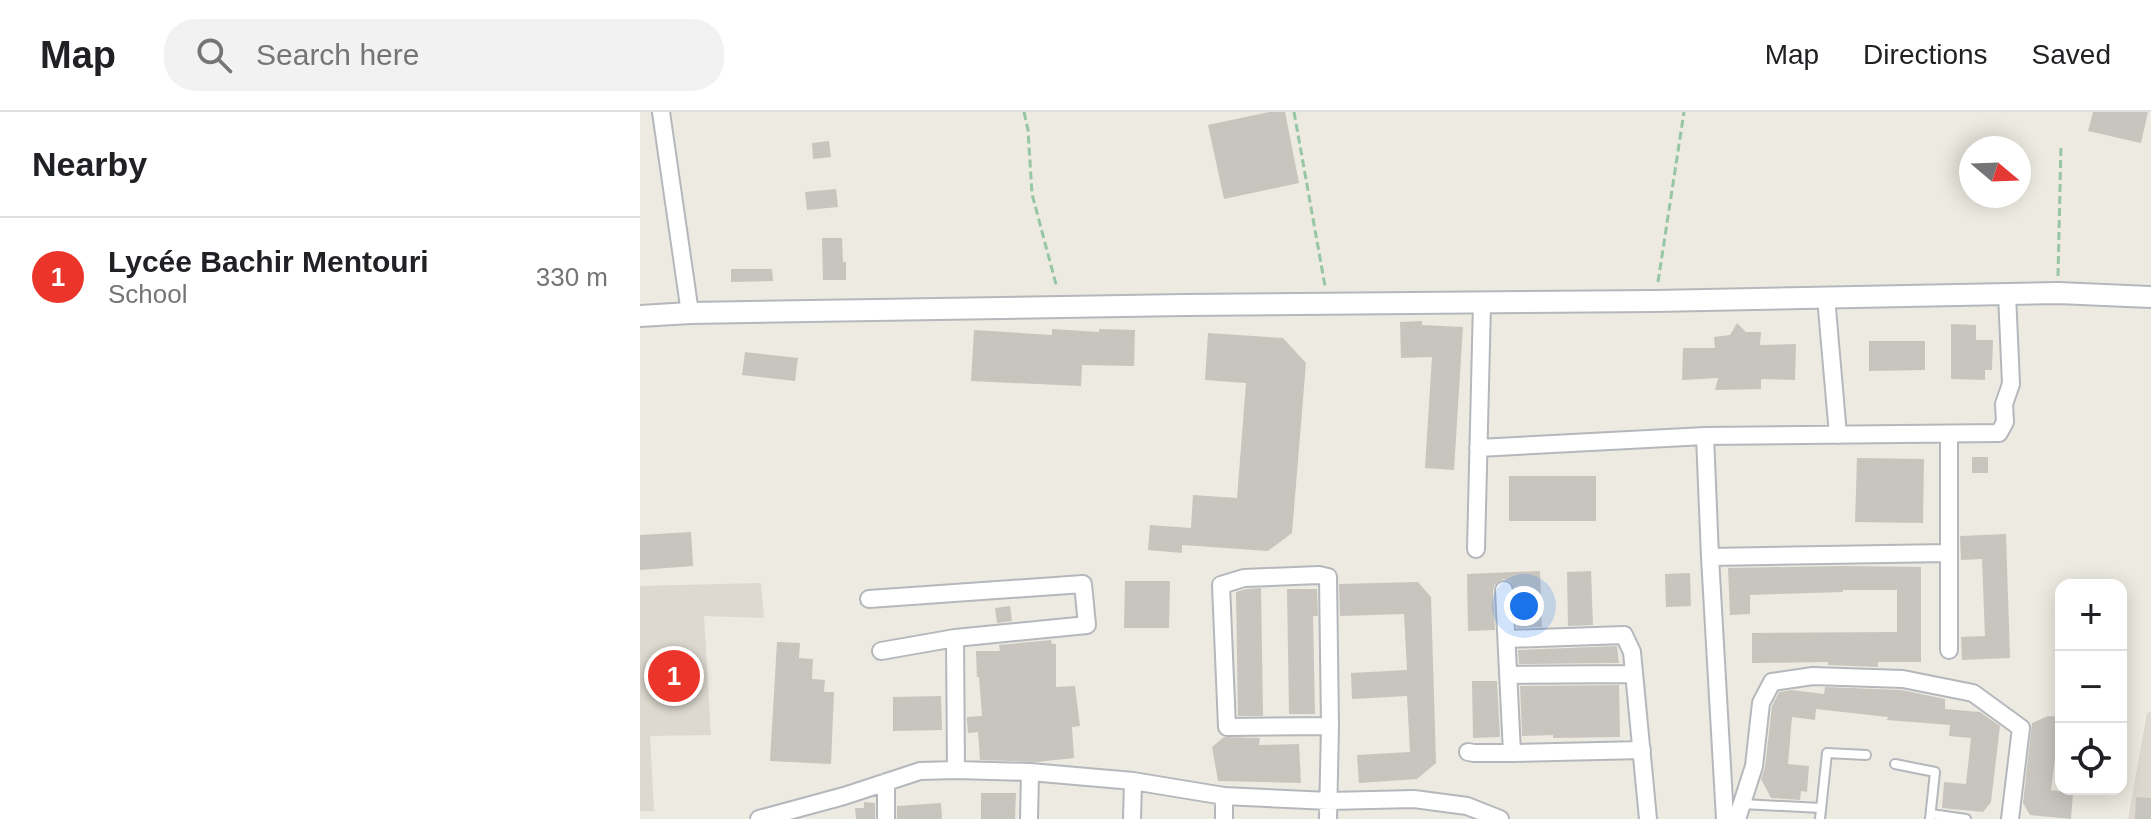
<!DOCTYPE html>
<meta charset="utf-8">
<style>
body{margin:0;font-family:Helvetica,sans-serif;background:#f2f2f2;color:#202124}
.controls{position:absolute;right:24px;bottom:24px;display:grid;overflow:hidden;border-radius:16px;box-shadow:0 4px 20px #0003}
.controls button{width:72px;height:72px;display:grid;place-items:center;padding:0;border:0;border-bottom:2px solid #e0e0e0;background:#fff;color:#202124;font:40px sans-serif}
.compass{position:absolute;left:1319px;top:24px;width:72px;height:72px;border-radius:50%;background:#fff;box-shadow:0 4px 20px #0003;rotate:109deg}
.you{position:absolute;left:884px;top:494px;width:28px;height:28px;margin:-20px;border:6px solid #fff;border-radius:50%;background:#1a73e8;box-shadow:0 0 0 12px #1a73e833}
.badge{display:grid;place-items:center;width:52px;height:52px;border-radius:50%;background:#eb342a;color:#fff;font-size:26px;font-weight:700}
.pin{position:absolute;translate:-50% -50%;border:4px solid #fff;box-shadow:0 2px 8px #0006}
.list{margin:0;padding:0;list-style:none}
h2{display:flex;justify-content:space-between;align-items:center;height:104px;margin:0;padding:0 32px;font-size:34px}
h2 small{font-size:26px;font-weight:400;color:#757577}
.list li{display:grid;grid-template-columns:52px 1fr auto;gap:24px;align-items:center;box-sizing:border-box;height:120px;padding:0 32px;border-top:2px solid #e0e0e0}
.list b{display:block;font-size:30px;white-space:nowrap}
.list p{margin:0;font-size:26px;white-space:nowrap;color:#757577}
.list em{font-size:26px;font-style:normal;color:#757577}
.icon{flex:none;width:44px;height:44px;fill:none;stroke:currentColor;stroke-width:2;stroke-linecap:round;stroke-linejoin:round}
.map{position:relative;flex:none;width:1511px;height:707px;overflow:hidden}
header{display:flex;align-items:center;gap:48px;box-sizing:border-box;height:112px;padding:0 40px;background:#fff;border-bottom:2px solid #e0e0e0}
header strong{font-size:38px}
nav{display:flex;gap:44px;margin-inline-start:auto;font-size:28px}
.search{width:560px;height:72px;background:#f2f2f2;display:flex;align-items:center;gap:20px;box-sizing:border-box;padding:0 28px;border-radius:32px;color:#757577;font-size:30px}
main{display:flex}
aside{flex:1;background:#fff}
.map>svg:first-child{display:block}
.education{fill:#ddd9d0}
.building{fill:#c8c5bf}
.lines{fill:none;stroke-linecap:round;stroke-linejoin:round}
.service-casing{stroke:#b4b8bc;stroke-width:12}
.minor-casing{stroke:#b4b8bc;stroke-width:20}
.tertiary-casing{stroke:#b4b8bc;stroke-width:24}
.path{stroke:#96c6a3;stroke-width:3;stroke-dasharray:8 4;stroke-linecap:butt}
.service{stroke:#fff;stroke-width:8}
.minor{stroke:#fff;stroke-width:16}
.tertiary{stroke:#fff;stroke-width:20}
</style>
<header>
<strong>Map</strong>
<div class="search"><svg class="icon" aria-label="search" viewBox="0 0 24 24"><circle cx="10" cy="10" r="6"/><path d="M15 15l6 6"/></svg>Search here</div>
<nav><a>Map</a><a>Directions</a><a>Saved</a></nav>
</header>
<main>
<aside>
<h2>Nearby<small></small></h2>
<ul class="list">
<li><span class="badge">1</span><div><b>Lycée Bachir Mentouri</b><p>School</p></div><em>330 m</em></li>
</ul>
</aside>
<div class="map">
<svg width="1511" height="707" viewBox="0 0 1511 707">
<rect width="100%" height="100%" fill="#edeae1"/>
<path class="education" d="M 121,471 L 124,506 L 64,504 L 71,623 L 10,624 L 14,699 L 0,699 L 0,474 Z
M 1511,600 L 1511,707 L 1488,707 L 1507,601 Z"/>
<path class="building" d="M 629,0 L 645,0 L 659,71 L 584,87 L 568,13 Z
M 1453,0 L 1508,0 L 1501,31 L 1448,19 Z
M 189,29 L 191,45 L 173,47 L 172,31 Z
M 196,77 L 198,95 L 167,98 L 165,80 Z
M 182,126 L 202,126 L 203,150 L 206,150 L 206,168 L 183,168 Z
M 91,157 L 132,157 L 133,169 L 91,170 Z
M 782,209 L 782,213 L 823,215 L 814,358 L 785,356 L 792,245 L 761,246 L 760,210 Z
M 1097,211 L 1106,220 L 1121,220 L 1120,233 L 1156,232 L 1155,268 L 1121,267 L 1121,277 L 1075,278 L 1078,266 L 1042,268 L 1043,236 L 1075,236 L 1074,225 L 1090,223 Z
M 1311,212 L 1336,213 L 1336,228 L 1353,228 L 1352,258 L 1345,258 L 1345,268 L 1311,267 Z
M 412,217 L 459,220 L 459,217 L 495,218 L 494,254 L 442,253 L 441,274 L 331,269 L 334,218 L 412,223 Z
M 568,221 L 643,226 L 666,251 L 652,421 L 628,439 L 542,433 L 542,441 L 508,438 L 510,413 L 551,416 L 553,383 L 597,386 L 606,271 L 565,268 Z
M 1229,229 L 1285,229 L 1285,258 L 1229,259 Z
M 105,240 L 158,246 L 155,269 L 102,263 Z
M 1332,345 L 1348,345 L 1348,361 L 1332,361 Z
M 1217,346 L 1284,347 L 1283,411 L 1215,410 Z
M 869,364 L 956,364 L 956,409 L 869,409 Z
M 51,420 L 53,454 L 0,458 L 0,423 Z
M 1366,422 L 1370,546 L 1322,548 L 1321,525 L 1345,524 L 1342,447 L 1321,448 L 1320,424 Z
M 1203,454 L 1281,455 L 1281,550 L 1238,550 L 1238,555 L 1188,553 L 1188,550 L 1112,551 L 1112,521 L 1257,520 L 1257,478 L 1203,478 L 1203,480 L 1110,483 L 1110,502 L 1090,503 L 1088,456 Z
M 900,459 L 902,515 L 877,516 L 875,477 L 870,469 L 863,467 L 855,472 L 853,478 L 855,518 L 828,519 L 827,462 Z
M 951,459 L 953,513 L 928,514 L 927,460 Z
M 1050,461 L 1051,494 L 1026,495 L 1025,462 Z
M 485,469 L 530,469 L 529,516 L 484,516 Z
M 778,470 L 791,485 L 796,651 L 777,667 L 719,671 L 717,643 L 770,640 L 767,584 L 712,587 L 711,561 L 767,558 L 764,502 L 700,504 L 699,472 Z
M 621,476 L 623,604 L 598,604 L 596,480 L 606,477 Z
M 647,477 L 677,477 L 678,504 L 673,504 L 675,602 L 649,602 Z
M 370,494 L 372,509 L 357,511 L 355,496 Z
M 411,528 L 412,532 L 416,532 L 416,575 L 435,574 L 440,614 L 432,615 L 434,646 L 397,650 L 340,648 L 338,620 L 328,621 L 327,608 L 327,605 L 342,604 L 339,565 L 337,565 L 336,539 L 360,539 L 359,533 Z
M 137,530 L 160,531 L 159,546 L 173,547 L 172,567 L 185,568 L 184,580 L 194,580 L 191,652 L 130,649 Z
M 977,534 L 979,551 L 879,552 L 878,538 Z
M 832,569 L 857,569 L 860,625 L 833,626 Z
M 979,573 L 980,625 L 913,626 L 913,623 L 882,624 L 880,574 Z
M 1185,575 L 1262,578 L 1305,587 L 1305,597 L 1340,600 L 1360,614 L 1351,690 L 1343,700 L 1302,696 L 1304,670 L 1326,672 L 1331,626 L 1309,624 L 1310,613 L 1247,608 L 1248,605 L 1176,597 L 1175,608 L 1152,605 L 1148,652 L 1169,654 L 1167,680 L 1161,679 L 1160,688 L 1131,686 L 1121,667 L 1125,655 L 1132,594 L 1139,580 L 1152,578 L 1184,582 Z
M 301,584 L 302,618 L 253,619 L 253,585 Z
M 1408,604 L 1421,605 L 1421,632 L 1417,632 L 1411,678 L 1433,681 L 1431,707 L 1390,703 L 1383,691 L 1392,611 Z
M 584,625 L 620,626 L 619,633 L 659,632 L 661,671 L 578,669 L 572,635 Z
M 341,681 L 376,681 L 375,707 L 341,707 Z
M 1496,685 L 1511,686 L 1511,707 L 1495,707 Z
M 224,690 L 235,691 L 235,707 L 216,707 L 215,696 L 224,696 Z
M 301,691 L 302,707 L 257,707 L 257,694 Z"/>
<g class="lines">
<g class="service-casing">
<path id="service" d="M 1255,652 L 1295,660 L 1290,707
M 1102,692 L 1181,696
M 1291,702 L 1326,707
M 1180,707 L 1187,641 L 1226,643"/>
</g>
<g class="minor-casing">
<path id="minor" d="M 21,0 L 50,201
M 1186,185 L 1198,323
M 1065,324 L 1070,445 L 1085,707
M 838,336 L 1065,324 L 1359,321 L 1365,310 L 1364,292 L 1371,272 L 1367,182
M 836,437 L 842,191
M 1070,445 L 1308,441
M 864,478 L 872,641
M 229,487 L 443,472 L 447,513 L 315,526 L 241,539
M 315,526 L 316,658
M 867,527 L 984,523 L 992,540 L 1008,707
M 1309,538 L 1309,322
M 868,563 L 993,562
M 828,640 L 834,641 L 872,641 L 1002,638
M 246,670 L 246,707
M 119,707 L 204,684 L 280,659 L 316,658 L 390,660 L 493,669 L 584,684 L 689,689 L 774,687 L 827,694 L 860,707
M 389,707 L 390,660
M 492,707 L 493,669
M 584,707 L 584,684
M 688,707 L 690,614 L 688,465 L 679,463 L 604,466 L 581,473 L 587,615 L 690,614
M 1097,707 L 1114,654 L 1121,591 L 1132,570 L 1173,564 L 1263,567 L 1333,581 L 1381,616 L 1370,707"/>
</g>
<g class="tertiary-casing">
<path id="tertiary" d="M 0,204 L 50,201 L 544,193 L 1015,189 L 1418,181 L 1511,185"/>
</g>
<path class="path" d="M 384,0 L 388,18 L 392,82 L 417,176
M 654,0 L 685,174
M 1418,164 L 1421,32
M 1018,170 L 1044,0"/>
<use href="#service" class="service"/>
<use href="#minor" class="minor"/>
<use href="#tertiary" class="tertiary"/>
</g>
</svg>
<div class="controls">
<button>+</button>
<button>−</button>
<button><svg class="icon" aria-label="locate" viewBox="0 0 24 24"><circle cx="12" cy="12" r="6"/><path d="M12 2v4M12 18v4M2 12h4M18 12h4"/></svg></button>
</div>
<svg class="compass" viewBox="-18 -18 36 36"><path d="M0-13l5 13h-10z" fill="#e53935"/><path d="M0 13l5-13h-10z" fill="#757577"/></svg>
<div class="you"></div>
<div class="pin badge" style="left:34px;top:564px">1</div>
</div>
</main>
